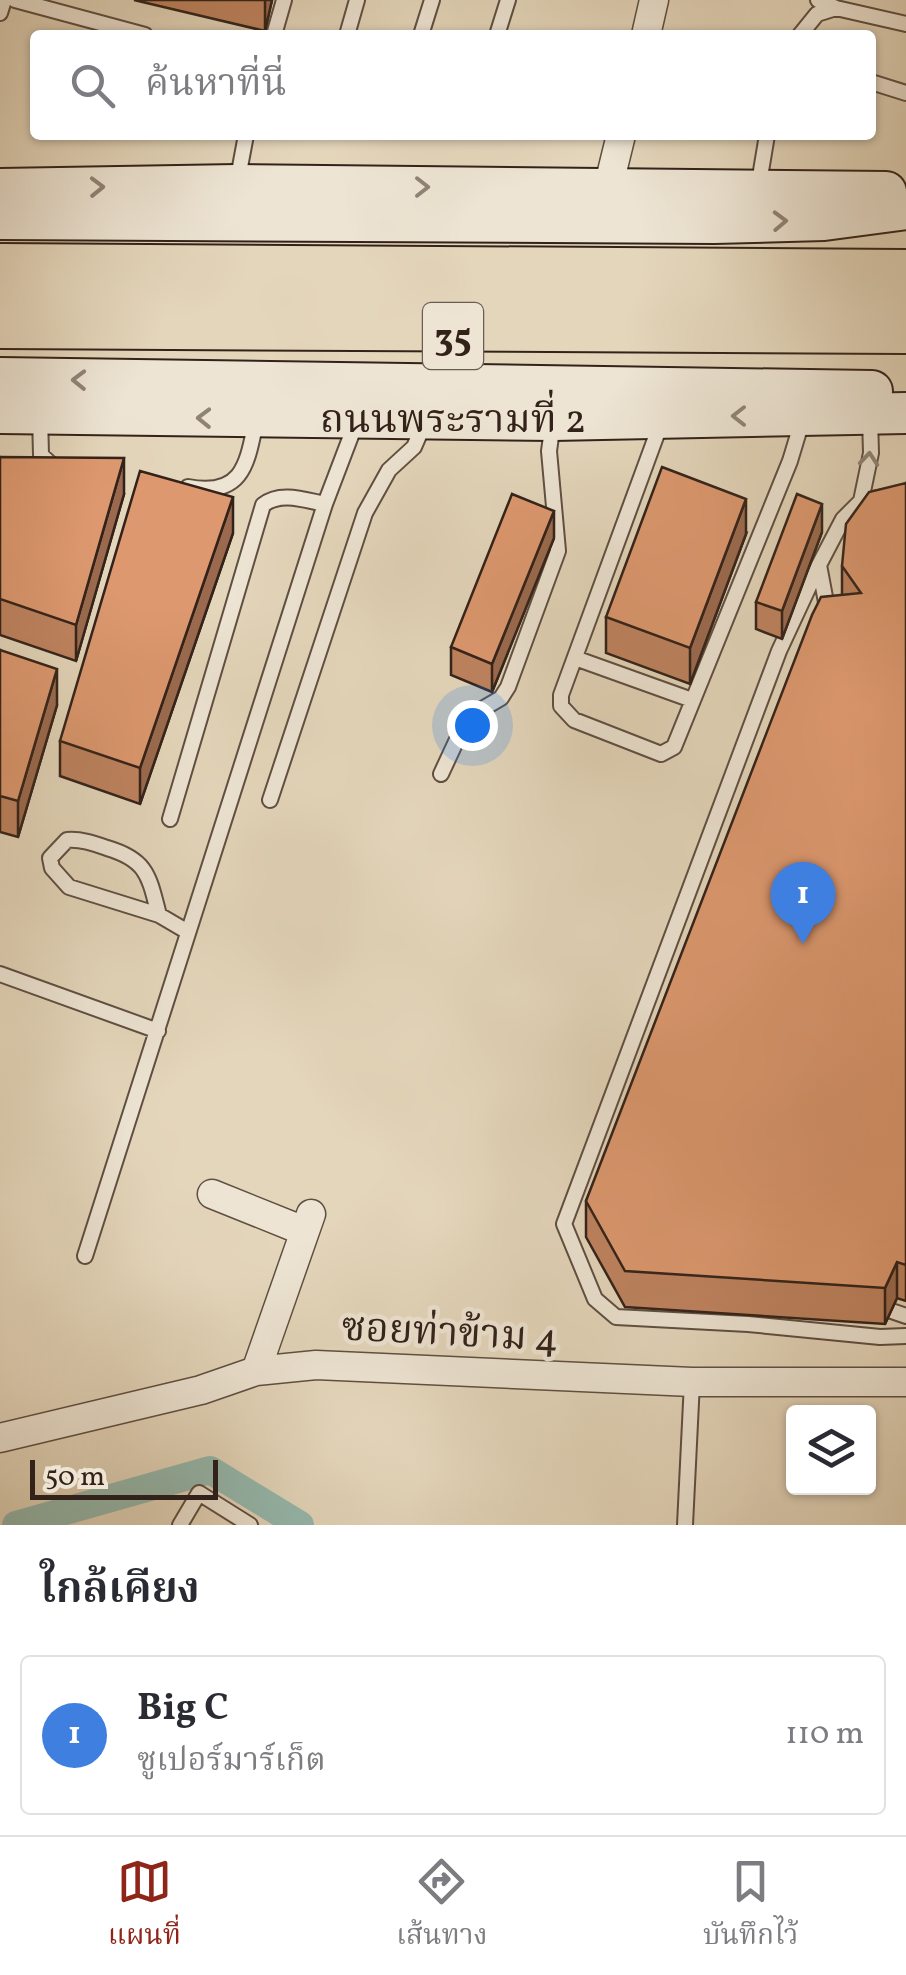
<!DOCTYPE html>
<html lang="th">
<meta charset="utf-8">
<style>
body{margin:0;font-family:Vollkorn,"Noto Serif Thai",serif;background:#f2f2f3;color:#2b2b33}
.controls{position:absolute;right:30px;bottom:30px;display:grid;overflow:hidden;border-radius:10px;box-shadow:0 2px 8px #0004}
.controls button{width:90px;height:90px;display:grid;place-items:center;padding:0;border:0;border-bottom:2px solid #e1e1e2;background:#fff;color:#2b2b33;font:50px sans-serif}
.scale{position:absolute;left:30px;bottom:25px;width:188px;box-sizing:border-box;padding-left:10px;border:5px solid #33221a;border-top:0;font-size:28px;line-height:35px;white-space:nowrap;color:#33221a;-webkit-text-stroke:8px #ede4d3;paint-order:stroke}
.you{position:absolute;left:472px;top:725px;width:35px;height:35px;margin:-25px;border:8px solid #fff;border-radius:50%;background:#1a73e8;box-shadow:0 0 0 15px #1a73e833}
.badge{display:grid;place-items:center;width:65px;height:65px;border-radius:50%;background:#8f2418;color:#fff;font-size:32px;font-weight:700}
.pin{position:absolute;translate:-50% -82px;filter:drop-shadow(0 2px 5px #0008)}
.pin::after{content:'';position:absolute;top:52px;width:35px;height:30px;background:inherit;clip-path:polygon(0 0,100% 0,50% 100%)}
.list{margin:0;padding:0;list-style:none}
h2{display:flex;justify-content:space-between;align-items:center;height:130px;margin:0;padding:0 40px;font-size:42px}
h2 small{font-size:32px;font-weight:400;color:#7c7c81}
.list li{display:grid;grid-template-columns:65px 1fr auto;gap:30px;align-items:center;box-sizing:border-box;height:160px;margin:0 20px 20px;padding:0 20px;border:2px solid #e1e1e2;border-radius:10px}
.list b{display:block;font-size:38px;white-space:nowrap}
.list p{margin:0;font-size:32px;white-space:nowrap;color:#7c7c81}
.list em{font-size:32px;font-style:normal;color:#7c7c81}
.icon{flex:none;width:55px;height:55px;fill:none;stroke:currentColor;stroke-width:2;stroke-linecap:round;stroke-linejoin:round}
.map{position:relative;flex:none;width:906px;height:1525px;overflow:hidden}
.search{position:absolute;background:#fff;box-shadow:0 2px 8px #0004;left:30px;right:30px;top:30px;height:110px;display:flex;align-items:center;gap:25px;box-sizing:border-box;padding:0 35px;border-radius:10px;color:#7c7c81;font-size:38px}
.sheet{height:310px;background:#fff}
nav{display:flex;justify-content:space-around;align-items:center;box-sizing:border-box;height:140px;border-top:2px solid #e1e1e2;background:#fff;font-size:28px;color:#7c7c81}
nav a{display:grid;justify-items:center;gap:5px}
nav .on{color:#8f2418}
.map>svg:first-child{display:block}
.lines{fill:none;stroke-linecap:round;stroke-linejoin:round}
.canal{stroke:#95b9ae;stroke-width:28}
.lane-casing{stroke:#5f4f42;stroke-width:18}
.street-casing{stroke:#5f4f42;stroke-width:31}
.secondary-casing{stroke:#33221a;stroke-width:44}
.highway-casing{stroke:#33221a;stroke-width:56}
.lane{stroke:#ede4d3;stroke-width:14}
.street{stroke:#ede4d3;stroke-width:28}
.secondary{stroke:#ede4d3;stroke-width:40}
.highway{stroke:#e4d6bb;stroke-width:52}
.wall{fill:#be835f;stroke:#33221a;stroke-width:2.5}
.shaded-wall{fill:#9b6a4e;stroke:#33221a;stroke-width:2.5}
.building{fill:#dd986f;stroke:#33221a;stroke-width:2.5}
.oneway{stroke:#908376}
.labels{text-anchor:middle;stroke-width:9;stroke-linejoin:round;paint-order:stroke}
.shield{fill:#ede4d3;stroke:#6b5c52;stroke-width:2.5}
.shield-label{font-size:38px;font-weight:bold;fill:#33221a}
.street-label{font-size:40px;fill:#33221a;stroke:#ede4d3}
</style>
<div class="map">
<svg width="906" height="1525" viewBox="0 0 906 1525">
<rect width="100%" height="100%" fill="#e4d6bb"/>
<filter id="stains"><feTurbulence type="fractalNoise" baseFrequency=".002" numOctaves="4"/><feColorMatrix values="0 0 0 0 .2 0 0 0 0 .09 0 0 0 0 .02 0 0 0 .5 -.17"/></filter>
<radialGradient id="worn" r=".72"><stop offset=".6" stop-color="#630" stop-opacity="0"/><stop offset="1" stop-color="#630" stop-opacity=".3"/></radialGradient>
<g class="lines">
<path class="canal" d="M 16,1525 L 210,1470 L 300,1525"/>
<g class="lane-casing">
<path id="lane" d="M 15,0 L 145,35
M 818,0 L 836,8 L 906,24
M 0,13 L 4,0
M 274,35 L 284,0
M 347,35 L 357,0
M 421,35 L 432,0
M 497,35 L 508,0
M 800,35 L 817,14 L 836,8
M 871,82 L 906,93
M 237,183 L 246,135
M 758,189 L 767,135
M 40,415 L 41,455 L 54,467
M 661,423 L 561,695 L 561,706 L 574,720 L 661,754 L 674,747 L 790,461 L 803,418
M 188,487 C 243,497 247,464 256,421
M 861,501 L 871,453 L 870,418
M 819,565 L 779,651 L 564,1224 L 595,1299 L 616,1317 L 748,1324 L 880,1337 L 906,1336
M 828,613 L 819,565 L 843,519 L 861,501 L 906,493
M 575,658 L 692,700
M 441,774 L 467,718 L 501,698 L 508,687 L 558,551 L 549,451 L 553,422
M 270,800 L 365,513 L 389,470 L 414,447 L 424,424
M 170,819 L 263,505 C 280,491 305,500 325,504
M 159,915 C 149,877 148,860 107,848 C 93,843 81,839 67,840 L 50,858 L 52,868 L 69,887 L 159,915 L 188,932
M 0,974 L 158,1031
M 85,1256 L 325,504 L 357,420
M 874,1305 L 906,1316
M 180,1525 L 199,1493 L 250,1525
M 685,1525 L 692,1382"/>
</g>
<g class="street-casing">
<path id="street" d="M 646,35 L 654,0
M 608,188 L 621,135
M 212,1194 L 304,1231
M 256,1371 L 311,1214
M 0,1438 L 201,1390 L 256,1371 L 316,1365 L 692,1382 L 906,1382"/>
</g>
<g class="secondary-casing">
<path id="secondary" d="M 0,189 L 237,185 L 886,192
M 0,219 L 714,223 L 824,220 L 906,209
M 0,378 L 872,391
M 0,413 L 553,420 L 906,413"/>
</g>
<g class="highway-casing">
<path id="highway" d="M 0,270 L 906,276
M 0,322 L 906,327"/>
</g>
<use href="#lane" class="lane"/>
<use href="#street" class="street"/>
<use href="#secondary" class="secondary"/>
<use href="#highway" class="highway"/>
</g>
<path class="wall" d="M 134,0 L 272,0 L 265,31 Z
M 0,457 L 124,494 L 76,661 L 0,635 Z
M 906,483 L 906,1301 L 897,1298 L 885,1324 L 625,1307 L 586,1237 L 586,1201 L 842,595 L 842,566 Z
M 822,532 L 782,639 L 756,629 L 756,602 Z
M 233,533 L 140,804 L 60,776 L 60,741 Z
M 746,534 L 690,684 L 606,653 L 606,617 Z
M 554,538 L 492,692 L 451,675 L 451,647 Z
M 0,650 L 57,705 L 18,837 L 0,832 Z"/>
<path class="shaded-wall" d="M 265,0 L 272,0 L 265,31 Z
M 124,458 L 124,494 L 76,661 L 76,625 Z
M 233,497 L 233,533 L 140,804 L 140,768 Z
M 746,499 L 746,534 L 690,684 L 690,648 Z
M 822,504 L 822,532 L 782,639 L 782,611 Z
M 554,511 L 554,538 L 492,692 L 492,664 Z
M 57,669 L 57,705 L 18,837 L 18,801 Z
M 897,1262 L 897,1298 L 885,1324 L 885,1288 Z"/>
<path class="building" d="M 0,457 L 124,458 L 76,625 L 0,599 Z
M 662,467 L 746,499 L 690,648 L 606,617 Z
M 140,471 L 233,497 L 140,768 L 60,741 Z
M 906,483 L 906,1265 L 897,1262 L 885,1288 L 625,1271 L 586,1201 L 812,615 L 821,597 L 861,593 L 842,566 L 846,524 L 869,492 Z
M 512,494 L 554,511 L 492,664 L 451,647 Z
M 797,494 L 822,504 L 782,611 L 756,602 Z
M 0,650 L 57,669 L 18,801 L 0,796 Z"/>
<defs><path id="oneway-chevron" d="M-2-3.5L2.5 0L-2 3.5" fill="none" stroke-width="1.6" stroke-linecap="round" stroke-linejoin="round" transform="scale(2.5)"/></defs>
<g class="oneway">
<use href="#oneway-chevron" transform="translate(97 187) rotate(-1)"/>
<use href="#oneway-chevron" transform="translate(422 187)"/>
<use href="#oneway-chevron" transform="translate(780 221) rotate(-2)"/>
<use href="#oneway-chevron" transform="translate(79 380) rotate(-179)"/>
<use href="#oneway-chevron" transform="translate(739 416) rotate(-180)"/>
<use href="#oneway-chevron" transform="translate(204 418) rotate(-179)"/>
<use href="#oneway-chevron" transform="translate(869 459) rotate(-85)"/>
</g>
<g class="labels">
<rect class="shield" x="423" y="303" width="60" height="66" rx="8"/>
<g class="shield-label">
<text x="453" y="349">35</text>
</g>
<g class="street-label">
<text x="453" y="432">ถนนพระรามที่ 2</text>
<text transform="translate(450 1331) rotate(3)" y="14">ซอยท่าข้าม 4</text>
</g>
</g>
<rect width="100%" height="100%" filter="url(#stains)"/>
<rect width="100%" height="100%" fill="url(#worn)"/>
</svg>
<div class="controls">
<button><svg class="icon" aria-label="layers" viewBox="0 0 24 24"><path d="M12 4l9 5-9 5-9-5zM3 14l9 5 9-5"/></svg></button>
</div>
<div class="scale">50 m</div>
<div class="you"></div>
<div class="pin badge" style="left:803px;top:944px;background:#3f7fe0">1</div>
<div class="search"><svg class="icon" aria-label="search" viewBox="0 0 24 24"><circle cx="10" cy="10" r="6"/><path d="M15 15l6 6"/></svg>ค้นหาที่นี่</div>
</div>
<section class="sheet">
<h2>ใกล้เคียง<small></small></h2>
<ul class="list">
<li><span class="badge" style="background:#3f7fe0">1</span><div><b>Big C</b><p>ซูเปอร์มาร์เก็ต</p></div><em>110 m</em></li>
</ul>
</section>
<nav>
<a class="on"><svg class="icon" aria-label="map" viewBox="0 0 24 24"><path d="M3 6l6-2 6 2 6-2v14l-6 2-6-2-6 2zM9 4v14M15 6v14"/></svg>แผนที่</a>
<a><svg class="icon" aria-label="directions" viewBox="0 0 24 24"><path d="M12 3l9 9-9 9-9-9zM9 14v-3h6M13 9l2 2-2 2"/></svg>เส้นทาง</a>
<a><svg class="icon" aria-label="saved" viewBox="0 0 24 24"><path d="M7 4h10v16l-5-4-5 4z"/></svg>บันทึกไว้</a>
</nav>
